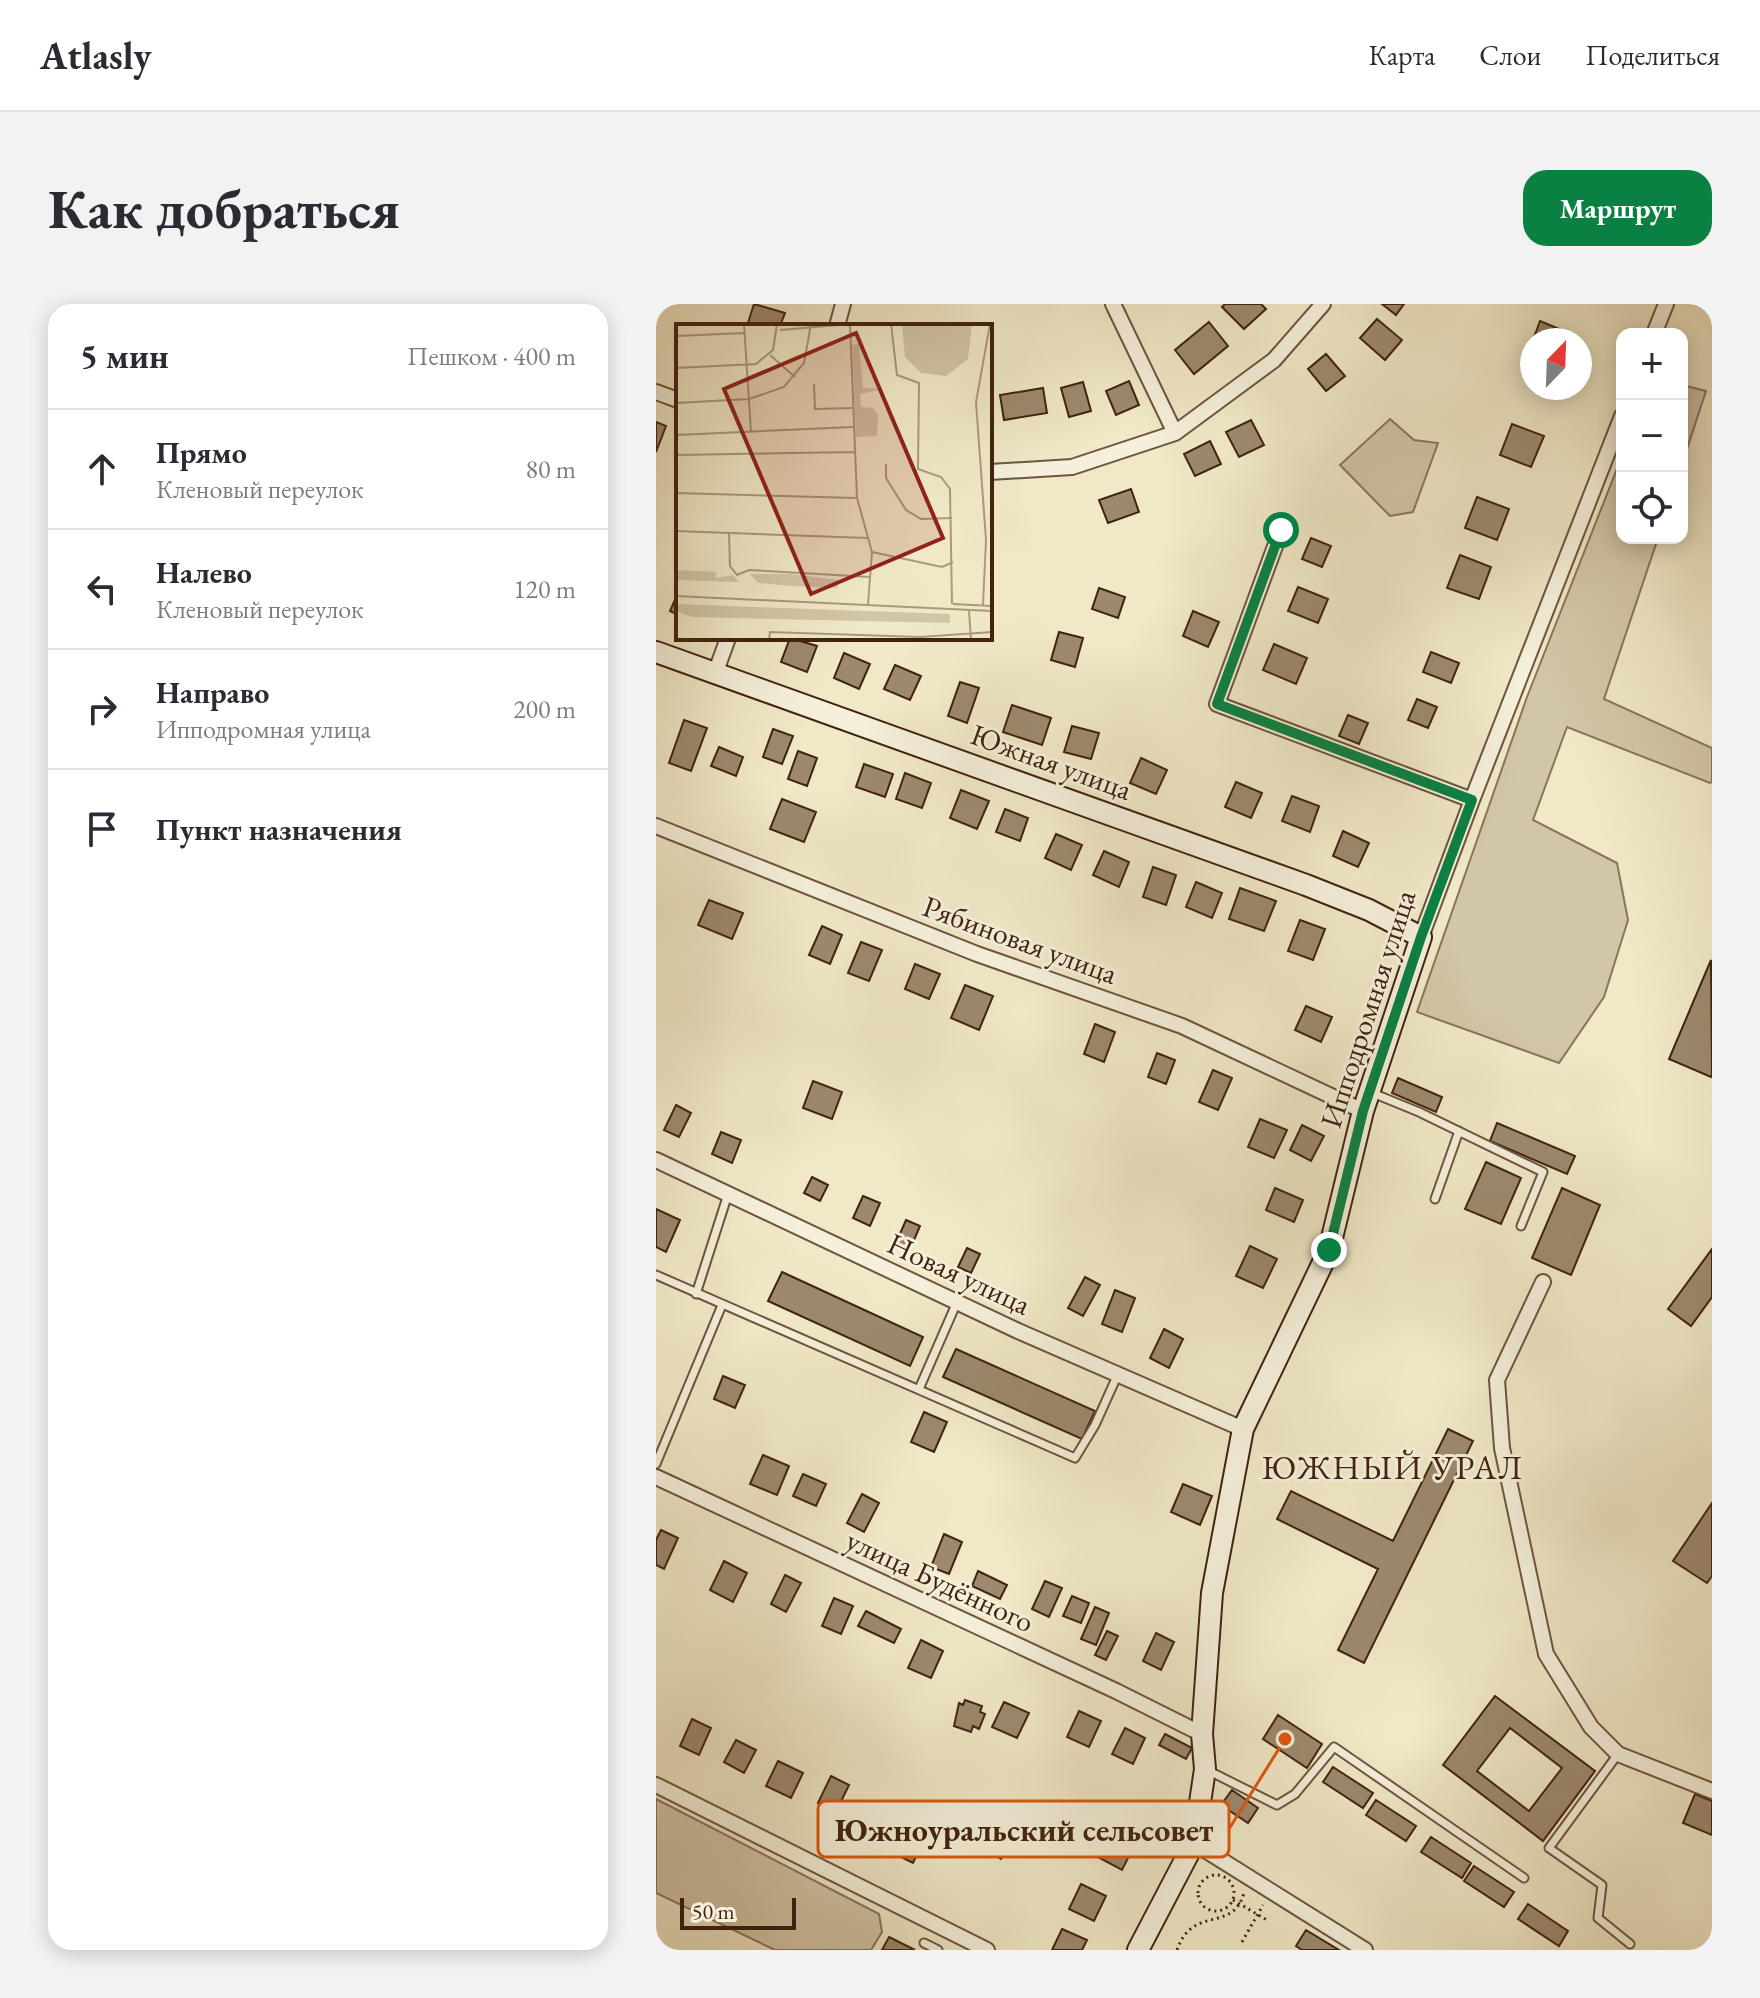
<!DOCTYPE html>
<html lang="ru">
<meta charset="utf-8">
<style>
body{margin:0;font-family:"EB Garamond",serif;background:#f2f2f3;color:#2b2b33}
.controls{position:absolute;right:24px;top:24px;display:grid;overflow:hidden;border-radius:16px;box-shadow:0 4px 20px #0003}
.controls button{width:72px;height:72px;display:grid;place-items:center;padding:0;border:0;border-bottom:2px solid #e1e1e2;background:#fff;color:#2b2b33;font:40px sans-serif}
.compass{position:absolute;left:864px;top:24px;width:72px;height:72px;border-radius:50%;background:#fff;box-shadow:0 4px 20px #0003;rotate:23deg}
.scale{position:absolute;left:24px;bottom:20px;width:116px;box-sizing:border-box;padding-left:8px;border:4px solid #412210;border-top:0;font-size:22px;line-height:28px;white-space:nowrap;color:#412210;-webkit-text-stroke:6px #f5f0db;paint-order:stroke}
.stop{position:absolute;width:24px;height:24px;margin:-18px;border:6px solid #0b8043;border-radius:50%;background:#fff}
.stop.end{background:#0b8043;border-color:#fff;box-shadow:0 2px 8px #0008}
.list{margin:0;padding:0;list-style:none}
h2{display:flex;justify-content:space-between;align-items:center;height:104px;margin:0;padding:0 32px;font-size:34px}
h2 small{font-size:26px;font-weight:400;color:#7c7c81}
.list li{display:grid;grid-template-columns:52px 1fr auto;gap:24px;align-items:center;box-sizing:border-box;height:120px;padding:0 32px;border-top:2px solid #e1e1e2}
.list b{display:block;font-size:30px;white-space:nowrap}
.list p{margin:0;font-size:26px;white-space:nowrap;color:#7c7c81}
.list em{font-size:26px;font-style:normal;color:#7c7c81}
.icon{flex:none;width:44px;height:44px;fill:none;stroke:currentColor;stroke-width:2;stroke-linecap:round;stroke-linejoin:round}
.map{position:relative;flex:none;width:1056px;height:1646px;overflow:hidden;border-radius:24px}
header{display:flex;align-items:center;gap:48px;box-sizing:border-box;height:112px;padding:0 40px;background:#fff;border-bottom:2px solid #e1e1e2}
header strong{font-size:38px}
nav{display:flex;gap:44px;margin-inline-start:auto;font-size:28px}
.intro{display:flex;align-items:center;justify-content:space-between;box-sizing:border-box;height:192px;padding:0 48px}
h1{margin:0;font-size:56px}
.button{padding:20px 36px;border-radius:24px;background:#0b8043;color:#fff;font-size:28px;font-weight:700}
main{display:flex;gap:48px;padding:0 48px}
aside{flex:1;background:#fff;border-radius:24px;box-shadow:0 4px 20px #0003}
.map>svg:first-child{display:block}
.green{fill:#d2c6a8;stroke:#8a745c;stroke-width:2}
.building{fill:#9c896f;stroke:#412210;stroke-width:2;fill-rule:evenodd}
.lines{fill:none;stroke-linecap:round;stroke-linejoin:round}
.lane-casing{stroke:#6d543e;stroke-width:11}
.street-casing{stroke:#6d543e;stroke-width:18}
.secondary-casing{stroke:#412210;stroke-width:24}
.path{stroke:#412210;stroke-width:3;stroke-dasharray:2 4;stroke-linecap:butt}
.lane{stroke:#f5f0db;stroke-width:7}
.street{stroke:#f5f0db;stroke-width:14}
.secondary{stroke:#f5f0db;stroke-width:20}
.route{stroke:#0b8043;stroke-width:10}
.labels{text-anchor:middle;stroke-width:6;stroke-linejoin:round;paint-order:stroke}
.street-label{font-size:30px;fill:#412210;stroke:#f5f0db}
.quarter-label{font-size:34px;letter-spacing:2px;fill:#412210;stroke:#f5f0db}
.inset-road{fill:none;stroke:#aa997e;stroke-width:2}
.view{fill:#8f2418;fill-opacity:0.15;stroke:#8f2418;stroke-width:4}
.inset-edge{fill:none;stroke:#412210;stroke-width:4}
.leader{fill:none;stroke:#e0560c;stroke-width:3}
.callout-dot{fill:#e0560c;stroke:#f5f0db;stroke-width:3}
.callout{fill:#f5f0db;stroke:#e0560c;stroke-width:3}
.callout-label{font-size:32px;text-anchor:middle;font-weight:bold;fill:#412210}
</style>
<header>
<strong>Atlasly</strong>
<nav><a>Карта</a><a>Слои</a><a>Поделиться</a></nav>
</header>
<div class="intro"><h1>Как добраться</h1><a class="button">Маршрут</a></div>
<main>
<aside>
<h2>5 мин<small>Пешком · 400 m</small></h2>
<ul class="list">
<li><svg class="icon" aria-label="ahead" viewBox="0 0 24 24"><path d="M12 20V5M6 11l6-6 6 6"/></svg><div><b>Прямо</b><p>Кленовый переулок</p></div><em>80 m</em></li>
<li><svg class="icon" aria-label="left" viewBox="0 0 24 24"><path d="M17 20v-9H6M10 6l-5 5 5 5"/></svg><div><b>Налево</b><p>Кленовый переулок</p></div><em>120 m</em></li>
<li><svg class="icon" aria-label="right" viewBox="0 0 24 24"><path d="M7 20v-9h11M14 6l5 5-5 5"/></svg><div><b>Направо</b><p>Ипподромная улица</p></div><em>200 m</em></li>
<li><svg class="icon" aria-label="arrive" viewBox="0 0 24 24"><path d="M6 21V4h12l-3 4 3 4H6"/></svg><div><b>Пункт назначения</b></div></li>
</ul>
</aside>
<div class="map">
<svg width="1056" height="1646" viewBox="0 0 1056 1646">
<rect width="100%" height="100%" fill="#f0e8c7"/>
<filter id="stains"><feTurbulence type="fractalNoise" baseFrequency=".0025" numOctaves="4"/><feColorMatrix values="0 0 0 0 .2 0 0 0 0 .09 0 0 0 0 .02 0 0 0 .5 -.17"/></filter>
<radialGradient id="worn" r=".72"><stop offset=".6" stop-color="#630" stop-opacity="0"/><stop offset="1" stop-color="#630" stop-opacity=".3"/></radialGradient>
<path class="green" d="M 1026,81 L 1050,87 L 1026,160 Z
M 734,115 L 758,136 L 782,139 L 757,208 L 734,212 L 684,161 Z
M 966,152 L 966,234 L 1002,234 L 948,395 L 1056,444 L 1056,478 L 1054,479 L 911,423 L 877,516 L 961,559 L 972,616 L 948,693 L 903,759 L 761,708 L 871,393 Z
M 0,1495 L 223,1610 L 226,1628 L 215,1646 L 119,1646 L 0,1589 Z"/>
<path class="building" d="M 98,0 L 129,9 L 124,22 L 91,22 Z
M 569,0 L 605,0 L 610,5 L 588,25 L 566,3 Z
M 726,0 L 748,0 L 740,11 Z
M 721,15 L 746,36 L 729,56 L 704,34 Z
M 884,17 L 908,27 L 904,36 L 877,36 Z
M 553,18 L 572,42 L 538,70 L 519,46 Z
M 670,50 L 689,72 L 670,87 L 652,65 Z
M 473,77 L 483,101 L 460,111 L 450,87 Z
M 427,78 L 435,107 L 413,113 L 405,84 Z
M 387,84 L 391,109 L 348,116 L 344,91 Z
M 882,84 L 908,84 L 904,94 Z
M 595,116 L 608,141 L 583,153 L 570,128 Z
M 0,118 L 10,122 L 0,148 Z
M 856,120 L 888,132 L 875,163 L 844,151 Z
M 554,137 L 565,160 L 539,172 L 528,150 Z
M 475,185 L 483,208 L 452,219 L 443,196 Z
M 821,193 L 853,205 L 841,236 L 809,224 Z
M 655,234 L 675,242 L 666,263 L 646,255 Z
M 804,251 L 835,263 L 823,295 L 791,284 Z
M 642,283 L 672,295 L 662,319 L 632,307 Z
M 443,284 L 469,293 L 462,314 L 436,305 Z
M 22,289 L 22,311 L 14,307 Z
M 537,307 L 563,318 L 552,343 L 527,332 Z
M 403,328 L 427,334 L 419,363 L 395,356 Z
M 134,334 L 161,342 L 151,368 L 125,358 Z
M 618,340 L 651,354 L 640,380 L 607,366 Z
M 775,348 L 803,359 L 795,379 L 767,368 Z
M 188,349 L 214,360 L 203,385 L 178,374 Z
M 239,361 L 265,372 L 254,396 L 228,385 Z
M 304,378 L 323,384 L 311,419 L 292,412 Z
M 761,395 L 781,403 L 772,424 L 752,416 Z
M 356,401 L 395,414 L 386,441 L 347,428 Z
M 692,411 L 712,419 L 703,440 L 683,432 Z
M 28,416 L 51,424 L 35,467 L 13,459 Z
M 416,422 L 443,429 L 435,455 L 408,448 Z
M 117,425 L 137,432 L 126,460 L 107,453 Z
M 63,443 L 87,453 L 80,472 L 55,462 Z
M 142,447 L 161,454 L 151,482 L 132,475 Z
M 485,454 L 511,466 L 500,490 L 474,479 Z
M 208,460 L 237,470 L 229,493 L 200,483 Z
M 249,469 L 275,479 L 266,504 L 240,495 Z
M 580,478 L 606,489 L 595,514 L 569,503 Z
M 305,486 L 333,497 L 321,525 L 294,514 Z
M 636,492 L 663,502 L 654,528 L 626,517 Z
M 126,495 L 160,508 L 148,538 L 114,525 Z
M 349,505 L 372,514 L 364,537 L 340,528 Z
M 687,527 L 713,539 L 702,563 L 677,552 Z
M 400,530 L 426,541 L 415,566 L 389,554 Z
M 448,547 L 473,558 L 463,583 L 437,571 Z
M 497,563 L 520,571 L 510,601 L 487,593 Z
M 540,578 L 566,589 L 556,614 L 530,603 Z
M 584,584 L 620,597 L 608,627 L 573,615 Z
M 53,596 L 87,609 L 76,635 L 42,621 Z
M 644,616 L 669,625 L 657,656 L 632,647 Z
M 166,622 L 186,631 L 174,660 L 153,651 Z
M 205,638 L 226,646 L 213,677 L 192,669 Z
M 1055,656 L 1056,771 L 1055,773 L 1013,755 Z
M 259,660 L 284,670 L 273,695 L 249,685 Z
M 309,681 L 337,692 L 323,726 L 295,714 Z
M 650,702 L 676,713 L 665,738 L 639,726 Z
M 439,720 L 459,728 L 448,758 L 428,750 Z
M 501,749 L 519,756 L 510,780 L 492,773 Z
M 557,766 L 576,774 L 562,806 L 543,798 Z
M 742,774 L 786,793 L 780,808 L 736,789 Z
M 157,777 L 186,788 L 176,815 L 147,804 Z
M 20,801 L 35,809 L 23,833 L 8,826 Z
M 604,815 L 631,826 L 618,854 L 592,843 Z
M 841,819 L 919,852 L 911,870 L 834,837 Z
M 646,821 L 668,832 L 655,857 L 634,846 Z
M 65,828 L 85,836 L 76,859 L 56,850 Z
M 830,858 L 865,874 L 845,920 L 809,905 Z
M 156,873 L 172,881 L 164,897 L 148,889 Z
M 619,884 L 647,896 L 638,918 L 610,906 Z
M 906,884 L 944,901 L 915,971 L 876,954 Z
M 207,892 L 224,899 L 214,922 L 197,914 Z
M 0,905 L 24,916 L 10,948 L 0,943 Z
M 250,916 L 264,922 L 253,948 L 239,941 Z
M 594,942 L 621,955 L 607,984 L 580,972 Z
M 311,944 L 324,950 L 315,969 L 302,963 Z
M 1056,945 L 1056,993 L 1035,1022 L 1012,1005 Z
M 126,968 L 267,1033 L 254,1062 L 112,997 Z
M 429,973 L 444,981 L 427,1012 L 412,1004 Z
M 459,986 L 479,994 L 466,1028 L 446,1020 Z
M 508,1025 L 527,1035 L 513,1064 L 494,1054 Z
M 300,1045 L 439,1107 L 426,1135 L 287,1073 Z
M 67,1072 L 89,1081 L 79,1104 L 58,1095 Z
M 268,1108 L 291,1118 L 278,1148 L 255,1138 Z
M 792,1125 L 817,1137 L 708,1359 L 682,1346 L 722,1265 L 621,1215 L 635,1187 L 737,1237 Z
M 107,1151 L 133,1162 L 121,1191 L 94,1180 Z
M 147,1170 L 170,1180 L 160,1202 L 137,1192 Z
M 527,1180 L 556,1192 L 544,1221 L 515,1208 Z
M 206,1190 L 223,1199 L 208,1228 L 191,1219 Z
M 1056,1199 L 1056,1272 L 1051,1279 L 1017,1257 Z
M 5,1226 L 22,1234 L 8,1265 L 0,1261 L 0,1236 Z
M 288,1230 L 306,1238 L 293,1270 L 275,1263 Z
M 68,1257 L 91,1269 L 77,1298 L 54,1286 Z
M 322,1267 L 351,1281 L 344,1295 L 316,1282 Z
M 129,1271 L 145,1279 L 130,1308 L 115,1300 Z
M 389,1277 L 406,1284 L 393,1313 L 376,1305 Z
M 416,1292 L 433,1299 L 425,1319 L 407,1312 Z
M 178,1294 L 197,1302 L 185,1330 L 166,1322 Z
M 439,1303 L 453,1309 L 440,1341 L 425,1335 Z
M 210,1307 L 245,1325 L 238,1339 L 202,1322 Z
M 451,1327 L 462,1332 L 450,1356 L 439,1351 Z
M 500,1329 L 518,1338 L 505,1366 L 487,1357 Z
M 265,1336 L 287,1347 L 275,1374 L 252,1364 Z
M 839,1392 L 939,1467 L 887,1537 L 787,1461 ZM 854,1424 L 906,1464 L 873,1507 L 821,1467 Z
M 309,1396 L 326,1402 L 324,1408 L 329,1410 L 323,1425 L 317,1422 L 315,1428 L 298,1422 L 303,1399 L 307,1401 Z
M 348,1398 L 373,1409 L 361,1434 L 336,1423 Z
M 423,1407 L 445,1417 L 433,1443 L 411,1433 Z
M 622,1411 L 666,1440 L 651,1464 L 607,1435 Z
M 36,1415 L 55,1424 L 43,1451 L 24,1442 Z
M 469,1424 L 489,1434 L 477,1460 L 456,1450 Z
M 509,1430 L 536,1444 L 530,1455 L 503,1441 Z
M 80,1436 L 100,1446 L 88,1469 L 68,1458 Z
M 122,1457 L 147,1469 L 135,1494 L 110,1482 Z
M 677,1463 L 717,1489 L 707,1504 L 667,1478 Z
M 175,1472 L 193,1481 L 180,1508 L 162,1499 Z
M 576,1486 L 602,1504 L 592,1519 L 565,1501 Z
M 1039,1490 L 1056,1497 L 1056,1531 L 1027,1519 Z
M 720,1496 L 760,1522 L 750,1537 L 710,1511 Z
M 323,1519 L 355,1537 L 345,1555 L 313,1537 Z
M 245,1522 L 269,1533 L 257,1559 L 233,1547 Z
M 449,1533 L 476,1546 L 466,1566 L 440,1552 Z
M 775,1533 L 815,1559 L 806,1574 L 765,1548 Z
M 818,1562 L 858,1588 L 848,1603 L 808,1577 Z
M 425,1580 L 450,1592 L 438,1617 L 413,1605 Z
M 872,1600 L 912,1627 L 903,1642 L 862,1615 Z
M 406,1625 L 431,1636 L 426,1646 L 396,1646 Z
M 650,1626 L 683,1646 L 646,1646 L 640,1642 Z
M 233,1633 L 259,1646 L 226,1646 Z"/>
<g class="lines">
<g class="lane-casing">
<path id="lane" d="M 714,788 L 763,808 L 887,868 L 865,922
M 779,895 L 803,827
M 0,971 L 419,1154 L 439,1121 L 462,1070
M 40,990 L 72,890
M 263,1085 L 301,998
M 0,1160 L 66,1001
M 962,1450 L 893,1544 L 946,1581 L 942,1614 L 974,1640
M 551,1466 L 621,1501 L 639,1490 L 678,1443 L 868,1574
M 268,1639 L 282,1646"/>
</g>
<g class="street-casing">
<path id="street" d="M 457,0 L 519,129
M 181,22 L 187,0
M 998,30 L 1010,0
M 0,88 L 22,96
M 334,168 L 416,163 L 519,129 L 618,56 L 667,0
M 625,226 L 561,400 L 816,496
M 59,370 L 72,334
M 0,522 L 321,650 L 526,722 L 707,807
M 765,633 L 816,496 L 966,112
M 0,856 L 362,1027 L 587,1125
M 887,978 L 841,1076 L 846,1144 L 890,1350 L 935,1423 L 962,1450 L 1056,1487
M 0,1173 L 460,1387 L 546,1430
M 0,1481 L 331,1646
M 538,1539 L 709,1646"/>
</g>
<g class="secondary-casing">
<path id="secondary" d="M 0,348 L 650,581 L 713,606 L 765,633 L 707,807 L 673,946 L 587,1125 L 556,1289 L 546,1430 L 549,1465 L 538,1539 L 482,1646"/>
</g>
<path class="path" d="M542 1589a18 18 0 1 1 36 0a18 18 0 1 1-36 0Z
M 577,1596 L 611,1616
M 586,1638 L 607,1601
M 521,1646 C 537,1600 576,1630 588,1589"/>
<use href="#lane" class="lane"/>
<use href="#street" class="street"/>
<use href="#secondary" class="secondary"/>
</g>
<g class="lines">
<path class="route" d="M 625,226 L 561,400 L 816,496 L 765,633 L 707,807 L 673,946"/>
</g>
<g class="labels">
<g class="street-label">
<text transform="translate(395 458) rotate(20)" y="10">Южная улица</text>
<text transform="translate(364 636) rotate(20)" y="10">Рябиновая улица</text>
<text transform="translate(712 705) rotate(-72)" y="10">Ипподромная улица</text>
<text transform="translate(303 970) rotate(25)" y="10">Новая улица</text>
<text transform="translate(284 1277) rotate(25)" y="10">улица Будённого</text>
</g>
<g class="quarter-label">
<text x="737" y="1175">ЮЖНЫЙ УРАЛ</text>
</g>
</g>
<g transform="translate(20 20)">
<rect width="316" height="316" fill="#f0e8c7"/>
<path d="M 226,0 L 296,0 L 292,35 L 270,52 L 245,49 L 229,33 ZM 183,20 L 187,64 L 207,65 L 184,70 L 185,83 L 197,84 L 202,90 L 201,112 L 180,113 L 176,21 ZM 0,246 L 41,248 L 39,254 L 57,251 L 63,258 L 0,256 ZM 74,250 L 116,250 L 162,256 L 161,264 L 116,262 L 82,259 ZM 0,280 L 274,290 L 274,299 L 16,293 L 0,287 Z" fill="#d2c6a8"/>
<path class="inset-road" d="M 68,0 L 75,108M 174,0 L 181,174 L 196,228 L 192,280M 215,0 L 221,51 L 243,59 L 242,145 L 265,153 L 274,165 L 276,280M 104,6 L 174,0M 0,12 L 68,9M 94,31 L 119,53M 0,44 L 80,40 L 97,26 L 101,0M 138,60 L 139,85 L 176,84M 0,79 L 73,75 L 108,63 L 128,39 L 135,0M 0,111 L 177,103M 0,131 L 179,128M 210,140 L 210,154 L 230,186 L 245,195 L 276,194M 0,169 L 181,174M 0,207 L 192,214M 53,209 L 54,242 L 61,251 L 73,246 L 194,253M 196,228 L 266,243 L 277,238M 0,272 L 316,287M 277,280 L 316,282M 307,281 L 310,216 L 300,78 L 314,0M 293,287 L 295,316M 93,316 L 94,308 L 244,313 L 316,308"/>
<path class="view" d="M 180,9 L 267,214 L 135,270 L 48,65 Z"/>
<rect width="316" height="316" class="inset-edge"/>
</g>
<path class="leader" d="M629 1435L573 1525"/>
<circle class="callout-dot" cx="629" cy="1435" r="8"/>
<rect class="callout" x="162" y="1497" width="411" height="56" rx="8"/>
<g class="callout-label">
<text x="368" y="1537">Южноуральский сельсовет</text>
</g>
<rect width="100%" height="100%" filter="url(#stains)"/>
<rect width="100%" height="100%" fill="url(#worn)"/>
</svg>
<div class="controls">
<button>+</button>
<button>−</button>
<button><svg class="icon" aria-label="locate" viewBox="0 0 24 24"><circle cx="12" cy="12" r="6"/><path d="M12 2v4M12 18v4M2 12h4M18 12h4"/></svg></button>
</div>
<svg class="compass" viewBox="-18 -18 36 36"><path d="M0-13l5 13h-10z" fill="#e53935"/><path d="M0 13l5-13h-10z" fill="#7c7c81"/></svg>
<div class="scale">50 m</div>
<div class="stop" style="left:625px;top:226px"></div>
<div class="stop end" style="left:673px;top:946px"></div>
</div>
</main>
